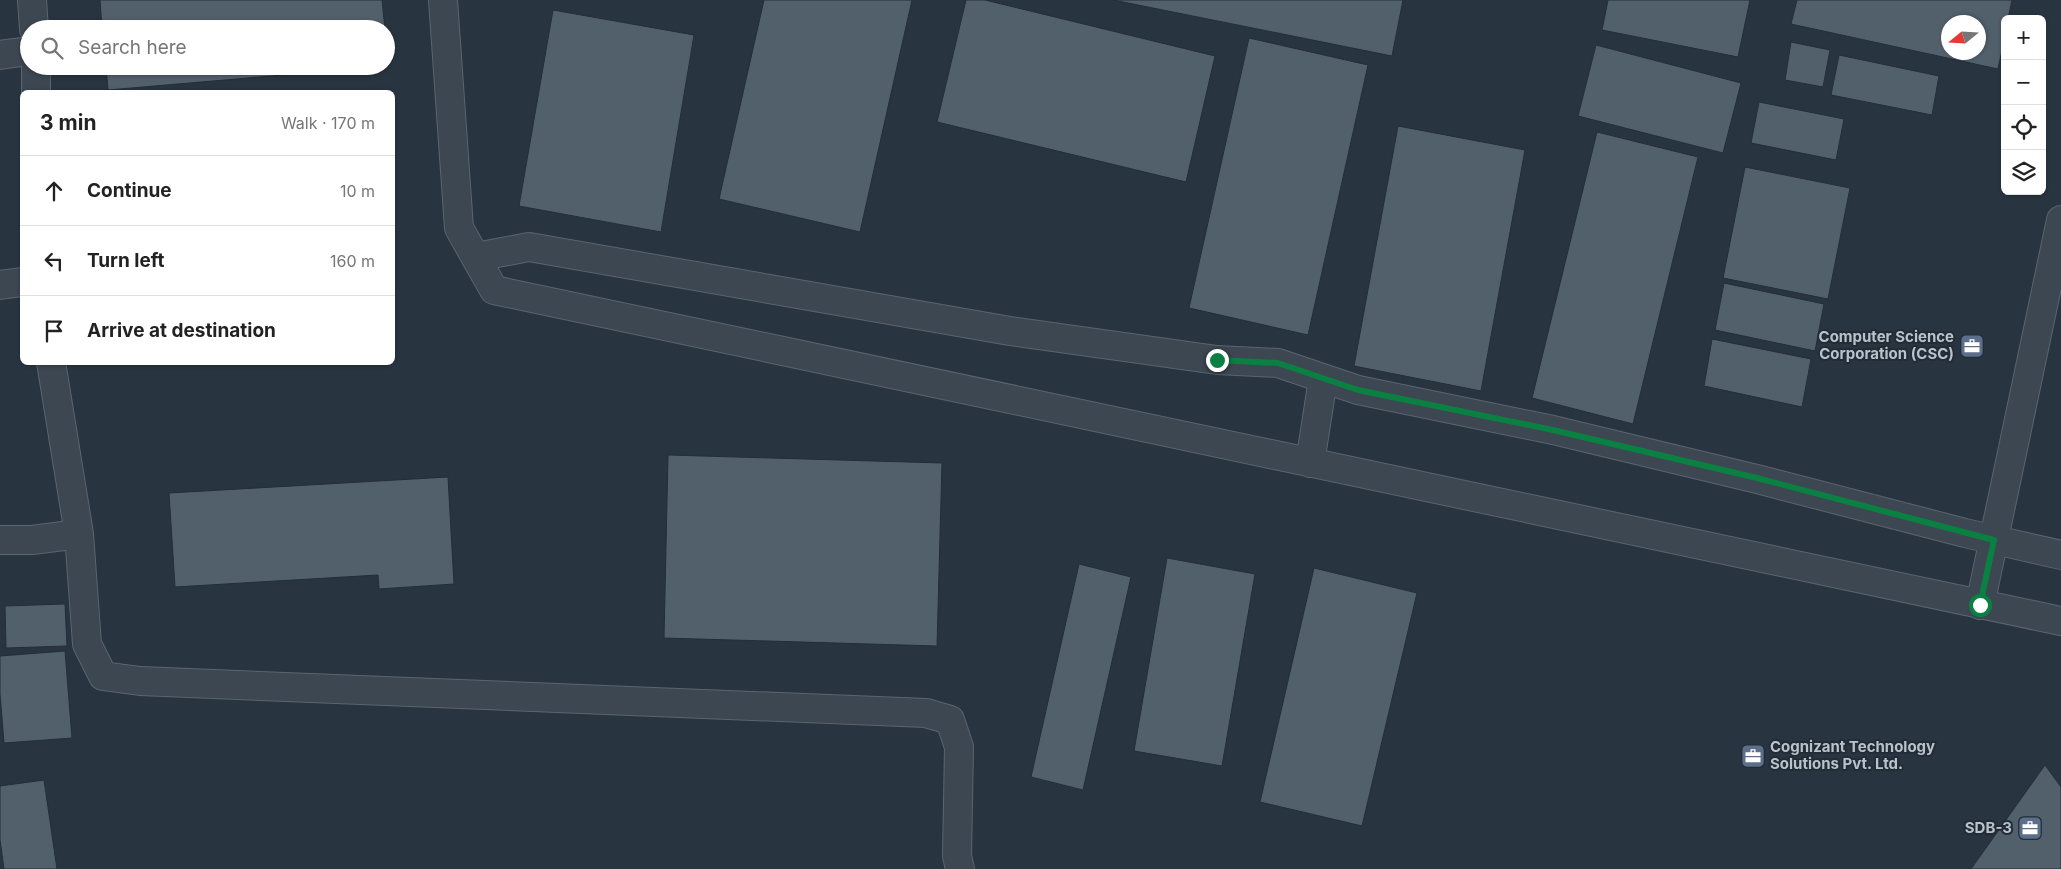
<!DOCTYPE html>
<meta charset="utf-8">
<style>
body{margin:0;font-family:Inter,sans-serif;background:#f6f6f6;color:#222}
.controls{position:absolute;right:15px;top:15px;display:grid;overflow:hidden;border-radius:8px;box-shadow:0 1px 4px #0004}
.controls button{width:45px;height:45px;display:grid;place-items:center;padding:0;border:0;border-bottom:1px solid #e0e0e0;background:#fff;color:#222;font:25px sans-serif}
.compass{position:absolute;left:1941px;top:15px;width:45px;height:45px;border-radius:50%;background:#fff;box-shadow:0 1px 4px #0004;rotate:252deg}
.stop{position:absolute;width:15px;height:15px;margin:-11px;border:4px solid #0b8043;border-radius:50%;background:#fff}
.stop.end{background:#0b8043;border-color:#fff;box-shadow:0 1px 5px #0008}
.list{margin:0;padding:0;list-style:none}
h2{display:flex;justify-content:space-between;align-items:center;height:65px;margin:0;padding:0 20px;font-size:21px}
h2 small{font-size:16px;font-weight:400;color:#767676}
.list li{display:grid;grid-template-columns:32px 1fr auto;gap:15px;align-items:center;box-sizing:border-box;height:70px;padding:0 20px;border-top:1px solid #e0e0e0}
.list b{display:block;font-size:19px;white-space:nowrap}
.list em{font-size:16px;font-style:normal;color:#767676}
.icon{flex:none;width:28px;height:28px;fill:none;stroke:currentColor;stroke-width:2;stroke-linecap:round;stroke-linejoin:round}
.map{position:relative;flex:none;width:2061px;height:869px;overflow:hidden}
.search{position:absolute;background:#fff;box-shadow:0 1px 4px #0004;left:20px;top:20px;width:375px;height:55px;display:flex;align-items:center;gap:12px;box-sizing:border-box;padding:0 18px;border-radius:28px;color:#767676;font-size:19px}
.panel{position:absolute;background:#fff;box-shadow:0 1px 4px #0004;left:20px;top:90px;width:375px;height:275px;border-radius:8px}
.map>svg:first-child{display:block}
.building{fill:#52606c;stroke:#232e38;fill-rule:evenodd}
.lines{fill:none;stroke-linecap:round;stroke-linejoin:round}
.minor-casing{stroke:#5a656e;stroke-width:30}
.minor{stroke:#3c4751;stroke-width:28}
.route{stroke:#0b8043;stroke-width:6}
.labels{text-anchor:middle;stroke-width:4;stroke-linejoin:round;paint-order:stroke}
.poi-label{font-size:15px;font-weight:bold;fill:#b9c2cb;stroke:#212c36;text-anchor:end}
</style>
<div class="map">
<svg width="2061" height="869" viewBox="0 0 2061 869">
<rect width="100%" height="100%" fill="#283541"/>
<path class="building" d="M 100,0 L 382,0 L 385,29 L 102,29 Z
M 764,0 L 912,0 L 860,232 L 719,199 Z
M 966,0 L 985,0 L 1215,56 L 1186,182 L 937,122 Z
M 1113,0 L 1403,0 L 1392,56 Z
M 1608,0 L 1750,0 L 1738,57 L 1602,30 Z
M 1797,0 L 2012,0 L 2008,19 L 2005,19 L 2005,36 L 1998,69 L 1791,24 ZM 1948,22 L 1978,22 L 1978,52 L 1948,52 Z
M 553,10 L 694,35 L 661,232 L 519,206 Z
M 1249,38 L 1368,65 L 1308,335 L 1189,308 Z
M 1791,42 L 1830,50 L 1823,87 L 1785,80 Z
M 1596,45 L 1741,83 L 1723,153 L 1578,116 Z
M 386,47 L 388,66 L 108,90 L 106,66 L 386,66 Z
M 1839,55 L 1939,76 L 1932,115 L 1831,95 Z
M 1759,102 L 1844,119 L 1836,160 L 1751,143 Z
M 1398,126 L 1525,150 L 1481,391 L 1354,366 Z
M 1597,132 L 1698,157 L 1633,424 L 1532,398 Z
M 1745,167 L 1850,188 L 1828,299 L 1723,278 Z
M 1724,283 L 1824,304 L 1815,351 L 1715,330 Z
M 1712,339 L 1811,359 L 1802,407 L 1704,386 Z
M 668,455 L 942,463 L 937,646 L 664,638 Z
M 448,477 L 454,584 L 379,589 L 378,575 L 175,587 L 169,493 Z
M 1167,558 L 1255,574 L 1222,766 L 1134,751 Z
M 1079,564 L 1131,577 L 1083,790 L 1031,777 Z
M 1314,568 L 1417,593 L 1362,826 L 1260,802 Z
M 65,604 L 67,646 L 6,648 L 5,606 Z
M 65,651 L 72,738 L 4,743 L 0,694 L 0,656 Z
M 2045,765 L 2061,787 L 2061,869 L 1971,869 Z
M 44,780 L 57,869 L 4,869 L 0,840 L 0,786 Z"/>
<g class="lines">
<g class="minor-casing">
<path id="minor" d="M 32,0 L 34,29
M 443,0 L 459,228 L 494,290 L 2061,621
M 0,55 L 29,51
M 36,66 L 36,92
M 476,257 L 529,247 L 1010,331 L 1217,360 L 1278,363 L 1358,390 L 1553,430 L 1757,479 L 1965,533 L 2061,555
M 0,285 L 22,282
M 51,362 L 79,534
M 1310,463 L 1323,379
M 0,540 L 32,540 L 79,534 L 87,644 L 103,676 L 140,681 L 926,713 L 950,720 L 959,747 L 957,856 L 960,869
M 1980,605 L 2061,220"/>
</g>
<use href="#minor" class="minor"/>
</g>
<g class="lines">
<path class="route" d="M 1217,360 L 1278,363 L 1358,390 L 1553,430 L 1757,478 L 1994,540 L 1980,605"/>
</g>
<defs>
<g id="office-square" transform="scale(1.25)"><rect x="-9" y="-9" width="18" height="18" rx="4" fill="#5c6f8a" stroke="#212c36"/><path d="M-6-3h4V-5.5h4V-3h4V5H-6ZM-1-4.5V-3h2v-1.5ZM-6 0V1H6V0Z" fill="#fff"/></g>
</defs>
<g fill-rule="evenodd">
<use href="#office-square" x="1972" y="346"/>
<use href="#office-square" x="1753" y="756"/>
<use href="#office-square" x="2030" y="828"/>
</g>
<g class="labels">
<g class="poi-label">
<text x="1954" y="342">Computer Science<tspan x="1954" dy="17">Corporation (CSC)</tspan></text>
<text x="1770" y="752" text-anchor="start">Cognizant Technology<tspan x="1770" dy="17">Solutions Pvt. Ltd.</tspan></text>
<text x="2012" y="833">SDB-3</text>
</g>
</g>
</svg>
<div class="controls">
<button>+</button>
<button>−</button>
<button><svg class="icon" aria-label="locate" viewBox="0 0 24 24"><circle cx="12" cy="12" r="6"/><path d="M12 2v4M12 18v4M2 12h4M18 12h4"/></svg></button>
<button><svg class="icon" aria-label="layers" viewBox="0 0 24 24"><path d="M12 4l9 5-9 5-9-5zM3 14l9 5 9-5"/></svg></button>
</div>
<svg class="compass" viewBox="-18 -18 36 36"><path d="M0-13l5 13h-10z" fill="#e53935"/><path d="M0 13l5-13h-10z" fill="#767676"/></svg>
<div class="stop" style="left:1980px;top:605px"></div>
<div class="stop end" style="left:1217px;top:360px"></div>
<div class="search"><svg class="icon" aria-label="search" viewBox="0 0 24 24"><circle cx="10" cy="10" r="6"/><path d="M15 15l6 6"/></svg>Search here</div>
<section class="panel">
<h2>3 min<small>Walk · 170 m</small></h2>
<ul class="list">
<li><svg class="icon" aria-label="ahead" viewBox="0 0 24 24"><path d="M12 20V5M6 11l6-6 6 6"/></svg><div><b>Continue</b></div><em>10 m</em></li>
<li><svg class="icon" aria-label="left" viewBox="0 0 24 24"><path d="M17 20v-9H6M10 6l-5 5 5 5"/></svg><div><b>Turn left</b></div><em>160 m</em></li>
<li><svg class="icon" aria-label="arrive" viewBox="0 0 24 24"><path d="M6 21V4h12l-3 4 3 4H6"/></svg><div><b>Arrive at destination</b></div></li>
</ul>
</section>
</div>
